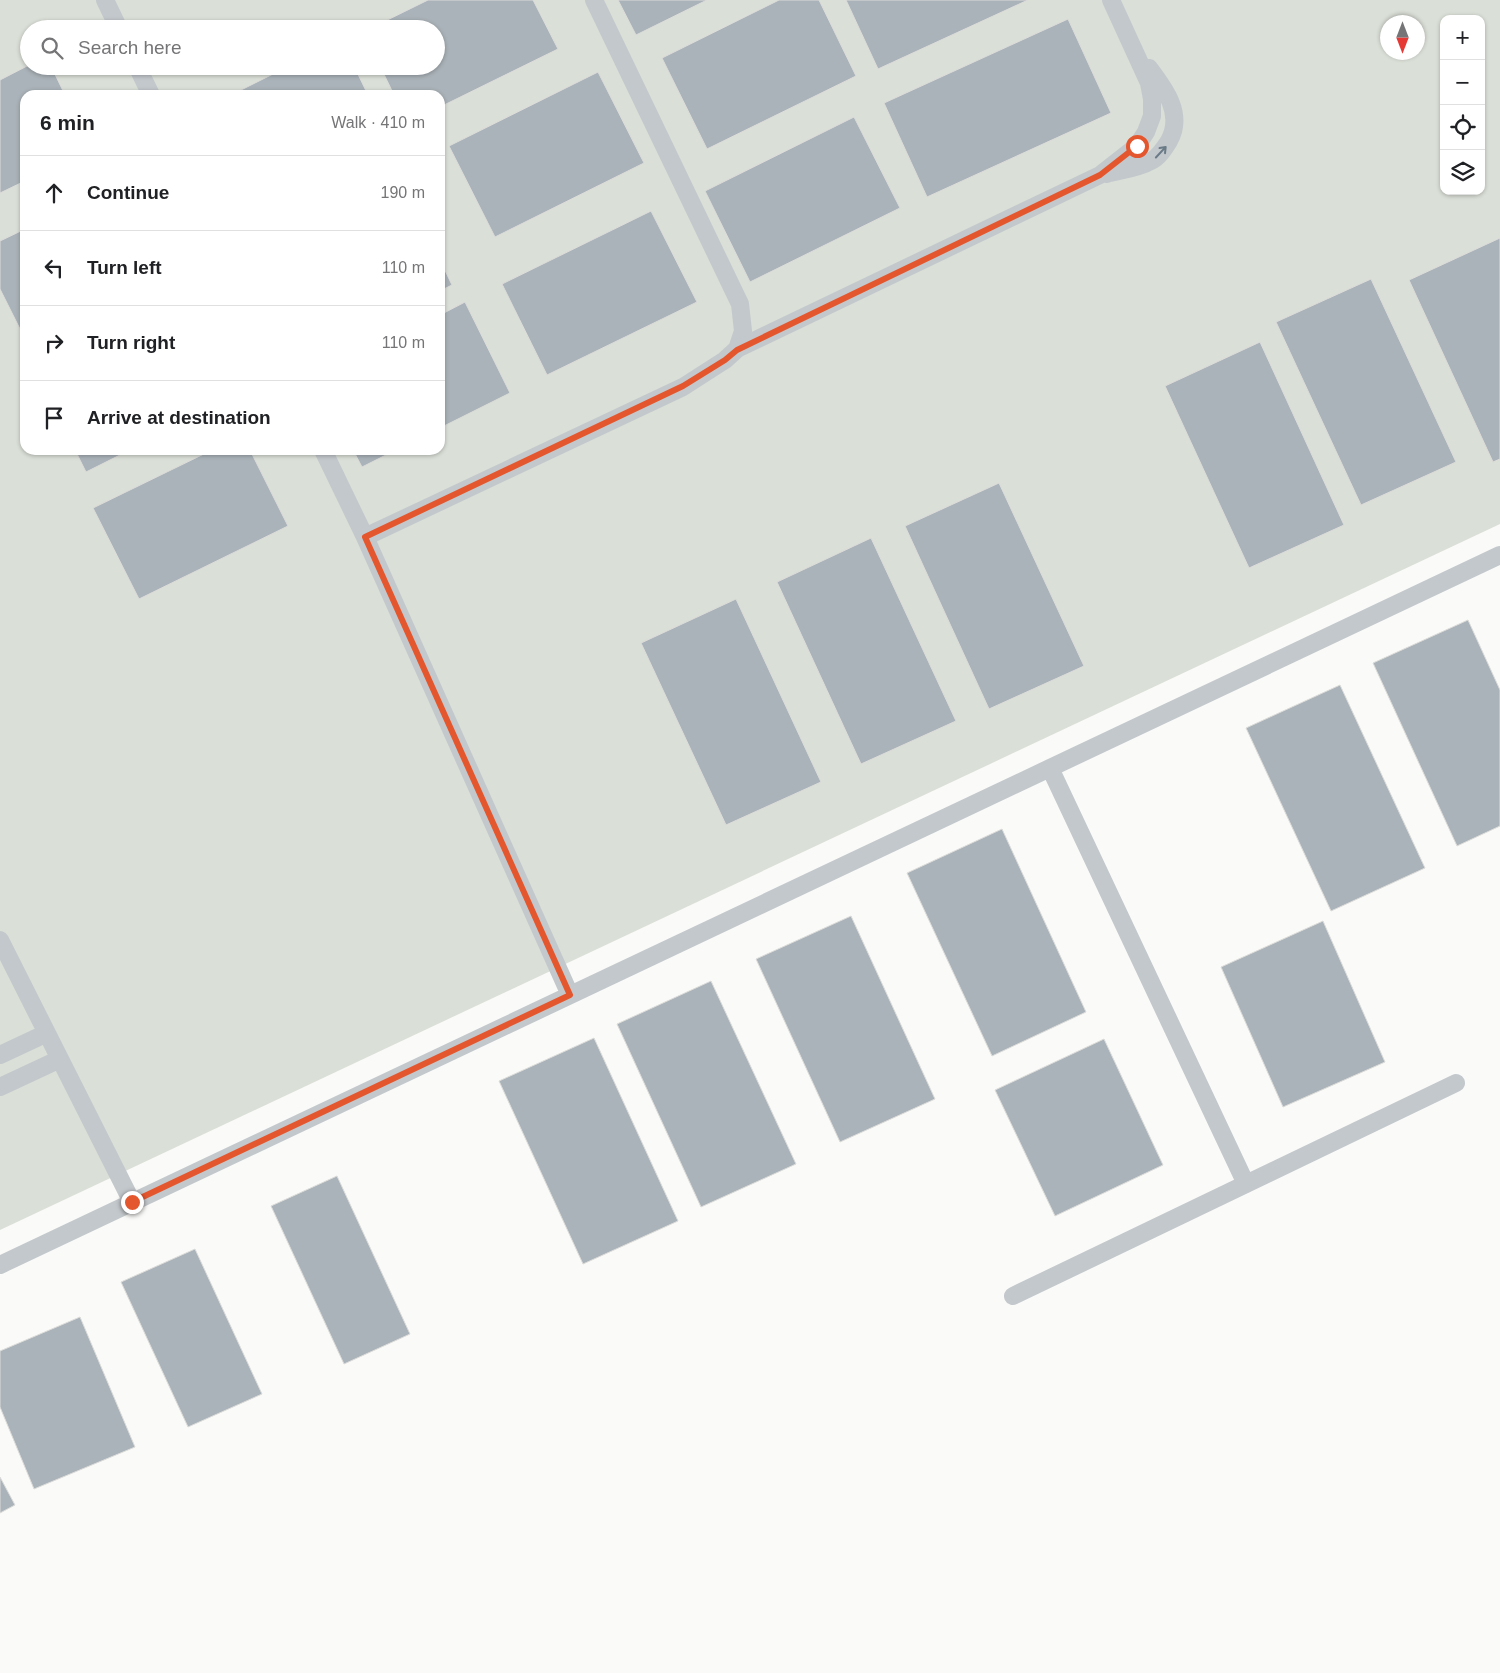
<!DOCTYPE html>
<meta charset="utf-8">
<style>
body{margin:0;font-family:Arial,sans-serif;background:#f2f2f2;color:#202124}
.controls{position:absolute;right:15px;top:15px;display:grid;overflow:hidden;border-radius:10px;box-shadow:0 1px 4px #0004}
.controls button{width:45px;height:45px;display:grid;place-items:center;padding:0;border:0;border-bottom:1px solid #e0e0e0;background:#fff;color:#202124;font:25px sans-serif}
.compass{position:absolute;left:1380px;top:15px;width:45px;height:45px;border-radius:50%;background:#fff;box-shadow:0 1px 4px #0004;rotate:180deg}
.stop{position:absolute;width:15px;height:15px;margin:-11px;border:4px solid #e4572e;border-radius:50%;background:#fff}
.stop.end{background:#e4572e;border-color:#fff;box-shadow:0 1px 5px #0008}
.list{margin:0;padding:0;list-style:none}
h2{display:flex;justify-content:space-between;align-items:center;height:65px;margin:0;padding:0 20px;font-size:21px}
h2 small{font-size:16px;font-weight:400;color:#757577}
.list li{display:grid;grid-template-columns:32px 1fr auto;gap:15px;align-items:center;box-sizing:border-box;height:75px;padding:0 20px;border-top:1px solid #e0e0e0}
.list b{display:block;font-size:19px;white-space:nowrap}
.list em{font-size:16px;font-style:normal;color:#757577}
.icon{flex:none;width:28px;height:28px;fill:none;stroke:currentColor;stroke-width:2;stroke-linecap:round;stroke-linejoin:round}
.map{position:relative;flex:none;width:1500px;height:1673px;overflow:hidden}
.search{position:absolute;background:#fff;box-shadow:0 1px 4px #0004;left:20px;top:20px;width:425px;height:55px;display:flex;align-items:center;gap:12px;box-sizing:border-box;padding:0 18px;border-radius:28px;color:#757577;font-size:19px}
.panel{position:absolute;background:#fff;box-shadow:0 1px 4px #0004;left:20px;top:90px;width:425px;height:365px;border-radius:15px}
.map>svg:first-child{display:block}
.green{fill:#dadfd7;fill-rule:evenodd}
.building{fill:#aab3b9;stroke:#dcdcda}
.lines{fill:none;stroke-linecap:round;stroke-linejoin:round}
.service{stroke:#c3c8cc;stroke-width:18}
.oneway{stroke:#6a7a87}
.route{stroke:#e4572e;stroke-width:6}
</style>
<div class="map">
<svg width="1500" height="1673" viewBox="0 0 1500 1673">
<rect width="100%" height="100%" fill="#fafaf8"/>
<path class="green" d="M 0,0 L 1500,0 L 1500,524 L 0,1230 ZM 1444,19 L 1481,19 L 1481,191 L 1444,191 ZM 1388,22 L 1418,22 L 1418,52 L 1388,52 ZM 29,29 L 436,29 L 436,66 L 29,66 ZM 25,95 L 440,95 L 440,450 L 25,450 Z"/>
<path class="building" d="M 428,0 L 533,0 L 558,49 L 440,107 L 440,95 L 394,95 L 380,66 L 436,66 L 436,29 L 369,29 Z
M 618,0 L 707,0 L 636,35 Z
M 779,0 L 819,0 L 856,76 L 707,149 L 662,58 Z
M 846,0 L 1028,0 L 878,69 Z
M 1068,19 L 1111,113 L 927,197 L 884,103 Z
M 29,65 L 51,66 L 65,95 L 25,95 L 25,181 L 0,193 L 0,80 Z
M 289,66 L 354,66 L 368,95 L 231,95 Z
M 598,72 L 644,163 L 495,237 L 449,146 Z
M 854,117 L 900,208 L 750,282 L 705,191 Z
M 651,211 L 697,302 L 547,375 L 502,284 Z
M 25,229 L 25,339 L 0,289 L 0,241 Z
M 1500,238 L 1500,459 L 1493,462 L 1409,280 Z
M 440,260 L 452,285 L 440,291 Z
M 1371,279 L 1456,462 L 1361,505 L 1276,322 Z
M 465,302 L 510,393 L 440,428 L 440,315 Z
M 1260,342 L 1344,525 L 1249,568 L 1165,386 Z
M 75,450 L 130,450 L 86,472 Z
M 212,450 L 250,450 L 288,526 L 139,599 L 93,508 Z
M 353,450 L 396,450 L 362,467 Z
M 999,483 L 1084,666 L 989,709 L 905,526 Z
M 871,538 L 956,721 L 861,764 L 777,582 Z
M 736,599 L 821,782 L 726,825 L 641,643 Z
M 1468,620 L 1500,690 L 1500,826 L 1457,846 L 1373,663 Z
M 1340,685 L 1425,868 L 1331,911 L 1246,728 Z
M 1002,829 L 1086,1012 L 992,1056 L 907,873 Z
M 851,916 L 935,1099 L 840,1142 L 756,959 Z
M 1323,921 L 1385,1062 L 1283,1107 L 1221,967 Z
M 711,981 L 796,1164 L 701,1207 L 617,1024 Z
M 594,1038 L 678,1221 L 583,1264 L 499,1081 Z
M 1104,1039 L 1163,1165 L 1055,1216 L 995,1090 Z
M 337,1176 L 410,1334 L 344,1364 L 271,1206 Z
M 195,1249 L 262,1394 L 188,1427 L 121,1282 Z
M 80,1317 L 135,1447 L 34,1489 L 0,1407 L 0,1351 Z
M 0,1477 L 15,1505 L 0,1513 Z"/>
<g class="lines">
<path class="service" d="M 105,0 L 119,29
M 137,66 L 151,95
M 1106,174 C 1120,170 1137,169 1151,161 C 1159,157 1164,149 1169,141 C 1184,114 1165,89 1149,68
M 737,349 L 1100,175 L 1137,146 L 1146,132 L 1152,116 L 1152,99 L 1149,83 L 1111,0
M 323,450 L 365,537 L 570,995
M 365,537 L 683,387 L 725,360 L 737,349 L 743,331 L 740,304 L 594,0
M 1050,768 L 1246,1184
M 0,940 L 132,1202
M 0,1055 L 47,1033
M 0,1087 L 60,1059
M 0,1265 L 1500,555
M 1013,1296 L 1456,1083"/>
</g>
<defs><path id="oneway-shaft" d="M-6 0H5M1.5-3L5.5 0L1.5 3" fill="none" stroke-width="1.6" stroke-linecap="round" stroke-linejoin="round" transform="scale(1.25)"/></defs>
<use class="oneway" href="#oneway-shaft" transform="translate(1161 152) rotate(-47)"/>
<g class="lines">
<path class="route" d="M 132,1202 L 570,995 L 365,537 L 683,386 L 725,360 L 737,350 L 1100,175 L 1137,146"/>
</g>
</svg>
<div class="controls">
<button>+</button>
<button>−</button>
<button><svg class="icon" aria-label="locate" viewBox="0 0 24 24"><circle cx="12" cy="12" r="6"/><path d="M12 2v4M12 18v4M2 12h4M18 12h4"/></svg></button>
<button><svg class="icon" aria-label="layers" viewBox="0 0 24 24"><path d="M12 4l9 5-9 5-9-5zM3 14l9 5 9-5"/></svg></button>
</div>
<svg class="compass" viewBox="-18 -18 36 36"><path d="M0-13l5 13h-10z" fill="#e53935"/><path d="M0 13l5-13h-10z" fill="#757577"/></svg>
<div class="stop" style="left:1137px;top:146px"></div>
<div class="stop end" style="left:132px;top:1202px"></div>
<div class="search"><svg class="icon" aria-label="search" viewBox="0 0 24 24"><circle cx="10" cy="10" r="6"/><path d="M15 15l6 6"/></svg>Search here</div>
<section class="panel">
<h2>6 min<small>Walk · 410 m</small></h2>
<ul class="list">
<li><svg class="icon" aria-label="ahead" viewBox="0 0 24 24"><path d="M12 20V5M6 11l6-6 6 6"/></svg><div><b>Continue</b></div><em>190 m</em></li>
<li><svg class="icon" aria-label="left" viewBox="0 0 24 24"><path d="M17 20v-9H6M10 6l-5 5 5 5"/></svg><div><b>Turn left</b></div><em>110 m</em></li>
<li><svg class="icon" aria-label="right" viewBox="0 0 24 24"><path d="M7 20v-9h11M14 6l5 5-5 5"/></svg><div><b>Turn right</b></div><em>110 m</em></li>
<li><svg class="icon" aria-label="arrive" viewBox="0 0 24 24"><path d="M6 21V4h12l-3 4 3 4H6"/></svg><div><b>Arrive at destination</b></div></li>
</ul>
</section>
</div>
